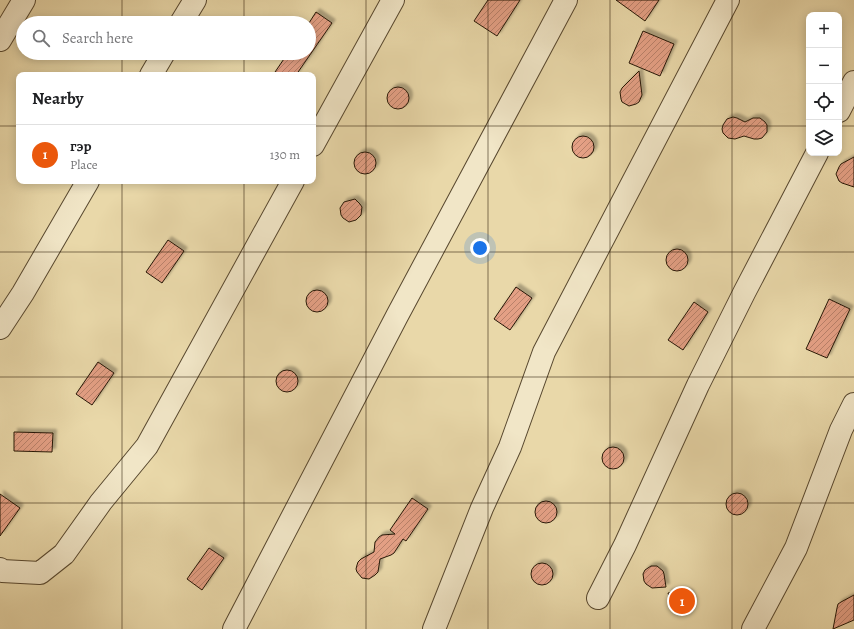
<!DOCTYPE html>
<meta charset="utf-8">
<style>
body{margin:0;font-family:Alegreya,serif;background:#f6f6f6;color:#202124}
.controls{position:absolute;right:12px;top:12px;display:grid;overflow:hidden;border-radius:8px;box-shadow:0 2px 10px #0003}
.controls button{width:36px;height:36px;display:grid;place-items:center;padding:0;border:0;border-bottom:1px solid #e0e0e0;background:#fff;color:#202124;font:20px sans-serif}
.you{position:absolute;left:480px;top:248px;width:14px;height:14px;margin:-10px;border:3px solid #fff;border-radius:50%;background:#1a73e8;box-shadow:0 0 0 6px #1a73e833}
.badge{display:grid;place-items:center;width:26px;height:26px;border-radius:50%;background:#ea580c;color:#fff;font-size:13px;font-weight:700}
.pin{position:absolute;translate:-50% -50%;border:2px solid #fff;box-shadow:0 1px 4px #0006}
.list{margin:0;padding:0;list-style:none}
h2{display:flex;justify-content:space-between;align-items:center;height:52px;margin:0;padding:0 16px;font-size:17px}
h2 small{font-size:13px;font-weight:400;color:#757577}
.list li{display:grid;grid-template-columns:26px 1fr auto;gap:12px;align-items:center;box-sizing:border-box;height:60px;padding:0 16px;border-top:1px solid #e0e0e0}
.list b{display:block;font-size:15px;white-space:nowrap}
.list p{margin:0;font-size:13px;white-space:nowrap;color:#757577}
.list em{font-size:13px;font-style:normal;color:#757577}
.icon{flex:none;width:22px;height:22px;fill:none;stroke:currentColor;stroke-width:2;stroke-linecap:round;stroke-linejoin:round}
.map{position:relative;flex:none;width:854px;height:629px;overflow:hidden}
.search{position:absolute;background:#fff;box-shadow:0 2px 10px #0003;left:16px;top:16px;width:300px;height:44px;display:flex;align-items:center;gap:10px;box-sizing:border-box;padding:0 14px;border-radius:22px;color:#757577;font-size:15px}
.panel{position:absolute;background:#fff;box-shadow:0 2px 10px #0003;left:16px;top:72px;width:300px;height:112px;border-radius:8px}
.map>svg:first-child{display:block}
.building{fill:url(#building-hatch);stroke:#271806;filter:url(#shadow)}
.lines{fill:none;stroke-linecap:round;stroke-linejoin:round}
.minor-casing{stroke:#58482f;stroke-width:24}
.minor{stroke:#f1e6c7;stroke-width:22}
.grid{fill:none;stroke:#271806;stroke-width:1;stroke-opacity:0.55}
</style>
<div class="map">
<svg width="854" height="629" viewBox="0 0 854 629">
<defs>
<pattern id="building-hatch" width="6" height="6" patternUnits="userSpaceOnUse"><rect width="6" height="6" fill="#e4a085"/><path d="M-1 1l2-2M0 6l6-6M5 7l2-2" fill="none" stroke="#b9816b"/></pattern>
<filter id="shadow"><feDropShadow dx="3.5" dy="-3.5" stdDeviation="1" flood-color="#0004"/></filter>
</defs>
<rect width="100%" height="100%" fill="#e9d8a9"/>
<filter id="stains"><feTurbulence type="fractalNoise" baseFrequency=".005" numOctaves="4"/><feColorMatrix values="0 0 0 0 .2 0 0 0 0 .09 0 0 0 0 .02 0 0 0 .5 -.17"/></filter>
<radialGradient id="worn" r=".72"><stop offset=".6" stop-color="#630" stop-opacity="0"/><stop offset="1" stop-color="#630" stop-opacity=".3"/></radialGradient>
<path class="building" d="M 488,0 L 520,0 L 497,36 L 474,21 Z
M 616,0 L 659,0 L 645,21 Z
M 316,12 L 332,23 L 296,75 L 273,75 L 288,53 L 309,53 L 309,23 Z
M 643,31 L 674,44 L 660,76 L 629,63 Z
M 639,71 L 642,95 L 639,102 L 636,104 L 629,106 L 622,102 L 621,99 L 620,92 L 622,88 Z
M387 98a11 11 0 1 1 22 0a11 11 0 1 1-22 0Z
M 733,117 L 737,118 L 745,122 L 753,118 L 760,118 L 765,122 L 767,125 L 767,132 L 762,138 L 758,139 L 754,139 L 744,136 L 735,139 L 728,138 L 723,133 L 722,129 L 723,125 L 727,119 Z
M572 147a11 11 0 1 1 22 0a11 11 0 1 1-22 0Z
M354 163a11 11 0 1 1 22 0a11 11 0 1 1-22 0Z
M 854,157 L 854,187 L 842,183 L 839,181 L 836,174 L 839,167 L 841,164 Z
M 355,199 L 360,204 L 362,207 L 361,215 L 356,220 L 349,222 L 343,218 L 341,215 L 340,208 L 344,202 Z
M 168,240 L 184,251 L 162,283 L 146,272 Z
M666 260a11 11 0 1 1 22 0a11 11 0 1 1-22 0Z
M 516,287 L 532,298 L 510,330 L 494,319 Z
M306 301a11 11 0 1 1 22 0a11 11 0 1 1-22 0Z
M 829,299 L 850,309 L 827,358 L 806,349 Z
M 694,302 L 708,312 L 683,350 L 668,340 Z
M 98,362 L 114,373 L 92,405 L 76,394 Z
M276 381a11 11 0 1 1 22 0a11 11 0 1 1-22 0Z
M 14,432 L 53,433 L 52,452 L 14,451 Z
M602 458a11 11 0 1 1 22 0a11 11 0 1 1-22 0Z
M726 504a11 11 0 1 1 22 0a11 11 0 1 1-22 0Z
M 0,494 L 20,508 L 0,536 Z
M 412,498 L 428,509 L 406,541 L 403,539 L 394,553 L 391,555 L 380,559 L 378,572 L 375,575 L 369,579 L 362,578 L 357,572 L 356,569 L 357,565 L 358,562 L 361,559 L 374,552 L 375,542 L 379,537 L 382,535 L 395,534 L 390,530 Z
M535 512a11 11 0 1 1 22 0a11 11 0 1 1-22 0Z
M 209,548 L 224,558 L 202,590 L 187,579 Z
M531 574a11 11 0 1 1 22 0a11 11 0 1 1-22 0Z
M 651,566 L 657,566 L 663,571 L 664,574 L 666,587 L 652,588 L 646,584 L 644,581 L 643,574 L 645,570 Z
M 682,591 L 689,593 L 692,599 L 693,602 L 690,609 L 684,613 L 680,613 L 674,609 L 672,606 L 668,593 Z
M 854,595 L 854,620 L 833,629 L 837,608 L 838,604 L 841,602 Z"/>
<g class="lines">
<g class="minor-casing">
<path id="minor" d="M 181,23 L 195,0
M 0,40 L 24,0
M 151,75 L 164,53
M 839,111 L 854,82
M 313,145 L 393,0
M 0,328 L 23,293 L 88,181
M 0,569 L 2,571 L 40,573 L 64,554 L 101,502 L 147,446 L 293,181
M 598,598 L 625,545 L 698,385 L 744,293 L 817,153
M 234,629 L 397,316 L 566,0
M 434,629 L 482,508 L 510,447 L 544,352 L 728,0
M 753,629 L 796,548 L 841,430 L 854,404"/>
</g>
<use href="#minor" class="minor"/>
</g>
<path class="grid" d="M 122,0 L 122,23M 244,0 L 244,23M 366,0 L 366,629M 488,0 L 488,629M 610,0 L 610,629M 732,0 L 732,629M 122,53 L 122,75M 244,53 L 244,75M 0,126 L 19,126M 313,126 L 809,126M 839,126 L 854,126M 122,181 L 122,629M 244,181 L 244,629M 0,252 L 854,252M 0,377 L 854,377M 0,503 L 854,503"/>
<rect width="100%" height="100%" filter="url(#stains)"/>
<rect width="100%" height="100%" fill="url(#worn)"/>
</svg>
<div class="controls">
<button>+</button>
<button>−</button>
<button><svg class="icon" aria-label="locate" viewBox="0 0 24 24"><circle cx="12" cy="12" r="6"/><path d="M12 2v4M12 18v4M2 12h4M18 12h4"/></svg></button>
<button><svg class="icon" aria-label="layers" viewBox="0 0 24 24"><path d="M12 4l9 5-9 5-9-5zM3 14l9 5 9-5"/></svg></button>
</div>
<div class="you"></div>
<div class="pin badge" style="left:682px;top:601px">1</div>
<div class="search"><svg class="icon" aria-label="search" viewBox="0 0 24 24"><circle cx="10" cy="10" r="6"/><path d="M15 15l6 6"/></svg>Search here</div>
<section class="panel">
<h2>Nearby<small></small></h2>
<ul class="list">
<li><span class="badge">1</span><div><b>гэр</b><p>Place</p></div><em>130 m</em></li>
</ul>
</section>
</div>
